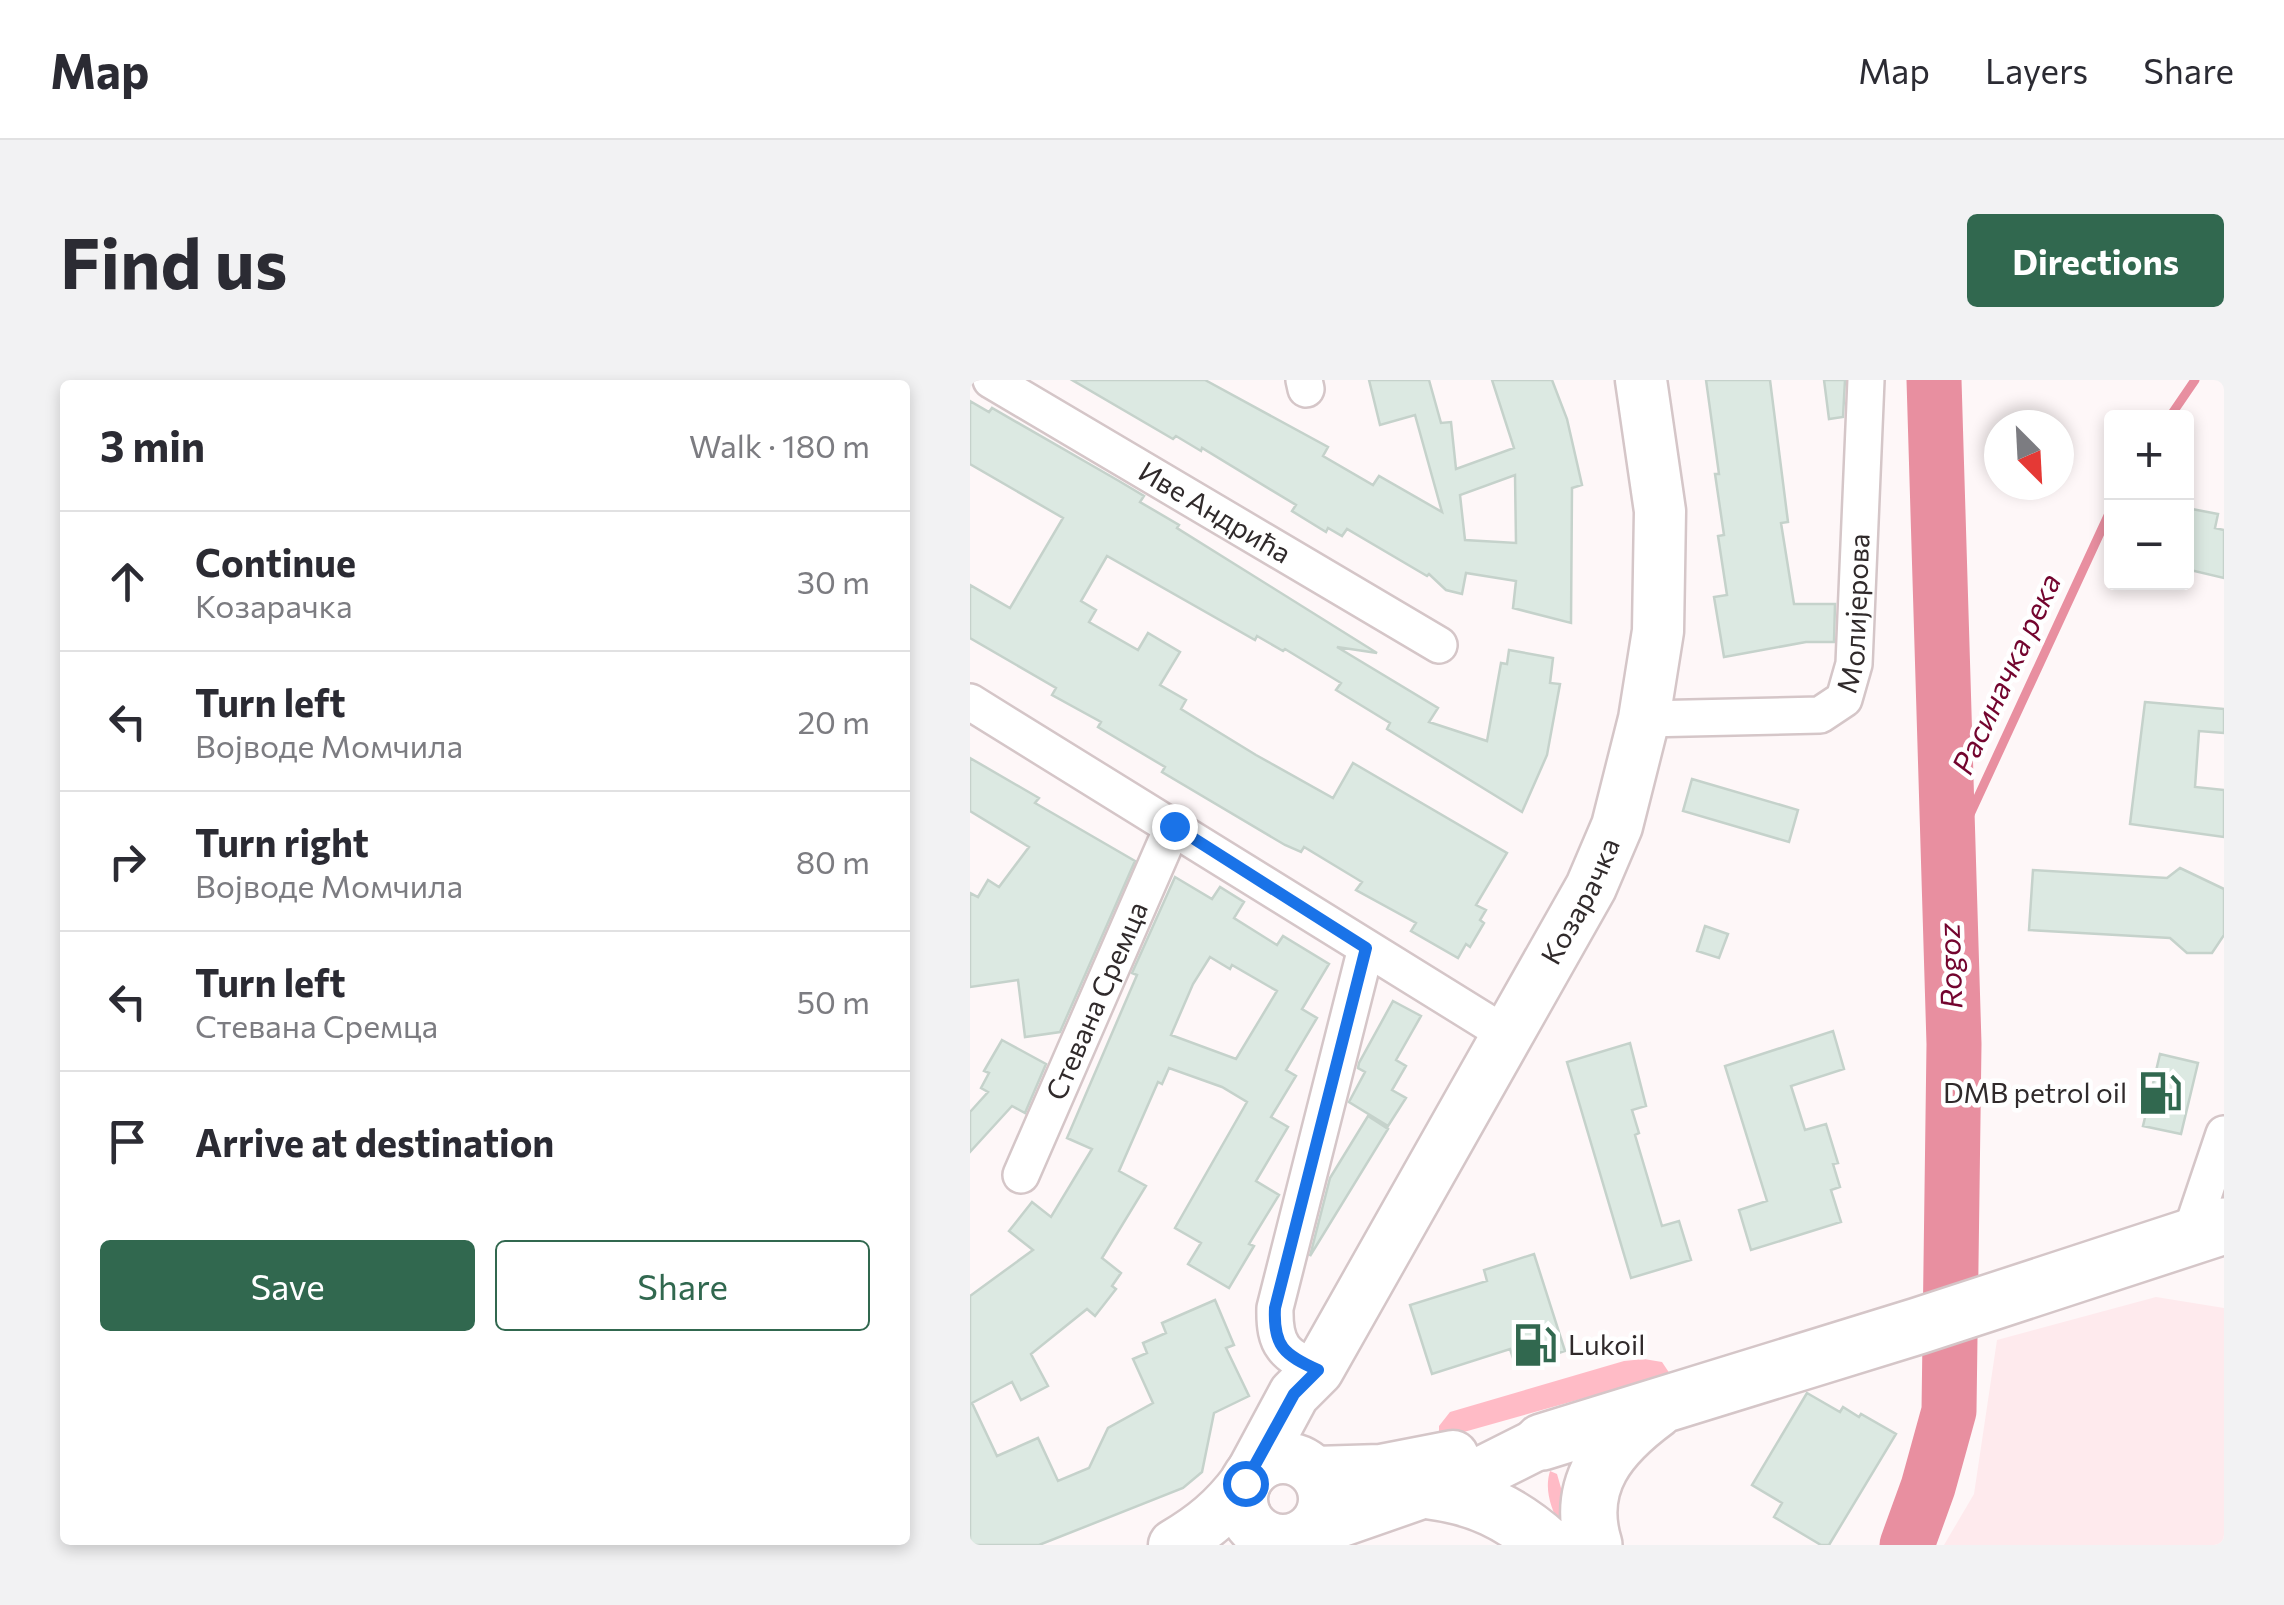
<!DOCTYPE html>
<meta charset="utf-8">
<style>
body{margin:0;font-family:Commissioner,sans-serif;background:#f2f2f3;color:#2b2b33}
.controls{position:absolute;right:30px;top:30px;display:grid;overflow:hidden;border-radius:10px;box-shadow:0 5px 15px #0003}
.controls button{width:90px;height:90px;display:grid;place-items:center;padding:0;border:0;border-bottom:2px solid #e1e1e2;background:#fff;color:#2b2b33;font:50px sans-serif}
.compass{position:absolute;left:1014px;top:30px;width:90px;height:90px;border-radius:50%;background:#fff;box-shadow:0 5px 15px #0003;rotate:156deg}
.stop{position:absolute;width:30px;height:30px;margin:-22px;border:8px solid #1a73e8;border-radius:50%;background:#fff}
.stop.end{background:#1a73e8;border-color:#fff;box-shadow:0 2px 10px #0008}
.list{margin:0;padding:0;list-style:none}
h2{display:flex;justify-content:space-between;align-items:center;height:130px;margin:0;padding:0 40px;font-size:42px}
h2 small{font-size:32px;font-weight:400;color:#7c7c81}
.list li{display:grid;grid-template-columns:65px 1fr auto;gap:30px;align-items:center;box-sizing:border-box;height:140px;padding:0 40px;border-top:2px solid #e1e1e2}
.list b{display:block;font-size:38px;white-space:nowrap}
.list p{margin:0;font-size:32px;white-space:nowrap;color:#7c7c81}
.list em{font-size:32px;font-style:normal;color:#7c7c81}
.actions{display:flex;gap:20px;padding:30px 40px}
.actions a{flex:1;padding:22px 0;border:2px solid #31684f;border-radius:10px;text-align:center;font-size:35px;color:#31684f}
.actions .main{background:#31684f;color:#fff}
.icon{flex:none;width:55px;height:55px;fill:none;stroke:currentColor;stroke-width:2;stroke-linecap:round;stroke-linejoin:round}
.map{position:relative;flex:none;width:1254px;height:1165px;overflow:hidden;border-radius:10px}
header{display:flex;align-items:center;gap:60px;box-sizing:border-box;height:140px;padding:0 50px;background:#fff;border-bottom:2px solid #e1e1e2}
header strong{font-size:48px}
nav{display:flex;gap:55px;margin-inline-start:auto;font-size:35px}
.intro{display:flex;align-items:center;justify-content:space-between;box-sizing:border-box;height:240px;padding:0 60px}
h1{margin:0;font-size:70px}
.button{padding:25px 45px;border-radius:10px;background:#31684f;color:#fff;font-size:35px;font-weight:700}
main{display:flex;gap:60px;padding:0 60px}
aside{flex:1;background:#fff;border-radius:10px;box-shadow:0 5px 15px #0003}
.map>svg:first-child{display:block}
.built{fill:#feeaed}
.green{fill:#ffbbc6}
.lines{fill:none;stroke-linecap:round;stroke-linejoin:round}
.stream{stroke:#e88fa0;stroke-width:9}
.river{stroke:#e88fa0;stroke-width:55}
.building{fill:#dce9e2;stroke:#c5d2cb;stroke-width:2.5;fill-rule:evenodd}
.street-casing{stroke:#d5c6c8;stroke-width:40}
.secondary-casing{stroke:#d5c6c8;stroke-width:55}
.primary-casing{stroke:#d5c6c8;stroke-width:60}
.street{stroke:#fff;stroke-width:35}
.secondary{stroke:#fff;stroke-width:50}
.primary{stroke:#fff;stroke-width:55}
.route{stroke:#1a73e8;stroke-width:12}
.labels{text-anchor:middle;stroke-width:9;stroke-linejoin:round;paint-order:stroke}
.street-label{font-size:28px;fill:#302a2b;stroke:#fff}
.poi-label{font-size:28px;fill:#302a2b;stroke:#fff;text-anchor:end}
.water-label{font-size:30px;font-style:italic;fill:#73042e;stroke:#fff}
</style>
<header>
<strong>Map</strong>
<nav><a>Map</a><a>Layers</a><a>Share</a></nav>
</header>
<div class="intro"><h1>Find us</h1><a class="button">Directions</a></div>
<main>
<aside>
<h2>3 min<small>Walk · 180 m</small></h2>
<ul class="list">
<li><svg class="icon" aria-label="ahead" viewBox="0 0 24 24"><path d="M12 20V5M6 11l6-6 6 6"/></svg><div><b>Continue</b><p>Козарачка</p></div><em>30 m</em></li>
<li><svg class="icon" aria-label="left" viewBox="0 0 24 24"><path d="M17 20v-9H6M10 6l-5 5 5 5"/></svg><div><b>Turn left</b><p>Војводе Момчила</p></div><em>20 m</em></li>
<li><svg class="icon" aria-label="right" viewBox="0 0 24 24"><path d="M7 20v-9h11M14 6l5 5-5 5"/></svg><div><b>Turn right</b><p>Војводе Момчила</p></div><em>80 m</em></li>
<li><svg class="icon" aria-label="left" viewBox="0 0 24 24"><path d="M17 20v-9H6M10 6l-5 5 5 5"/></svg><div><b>Turn left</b><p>Стевана Сремца</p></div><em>50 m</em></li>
<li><svg class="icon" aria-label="arrive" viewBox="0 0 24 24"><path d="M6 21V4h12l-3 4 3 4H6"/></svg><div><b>Arrive at destination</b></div></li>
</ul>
<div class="actions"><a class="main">Save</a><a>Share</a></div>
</aside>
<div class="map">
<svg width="1254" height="1165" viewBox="0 0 1254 1165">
<rect width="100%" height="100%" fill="#fef7f8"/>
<path class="built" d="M 1186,917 L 1254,928 L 1254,1165 L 974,1165 L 1004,1114 L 1027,960 Z"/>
<path class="green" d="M 674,979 L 692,982 L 700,994 L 469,1059 L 469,1046 L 480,1032 L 654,981 Z
M 580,1091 L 587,1094 L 597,1129 L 599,1165 C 588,1141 572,1117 580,1091 Z"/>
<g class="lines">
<path class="stream" d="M 1199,38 L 1225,0
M 978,482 L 1142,127"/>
<path class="river" d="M 937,1165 L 958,1107 L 979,1031 L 984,664 L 964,0"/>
</g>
<path class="building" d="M 102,0 L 235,0 L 358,67 L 353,76 L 403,105 L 409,96 L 472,132 L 445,35 L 410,45 L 399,0 L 459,0 L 471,43 L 481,42 L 486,89 L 544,68 L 522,0 L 582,0 L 597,39 L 612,105 L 602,108 L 601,243 L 543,228 L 546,201 L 496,193 L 492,214 L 476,210 L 459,194 L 457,196 L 377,149 L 372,156 L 358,148 L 356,152 L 322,131 L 326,125 L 232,68 L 231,71 L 206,56 L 203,59 ZM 545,95 L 546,163 L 495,160 L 490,115 Z
M 736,0 L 800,0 L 818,142 L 811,143 L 824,224 L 865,224 L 864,262 L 836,262 L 754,277 L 744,217 L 757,215 L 748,156 L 754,155 L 745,94 L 749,94 Z
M 854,0 L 875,0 L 873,37 L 859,39 Z
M 0,21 L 19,32 L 22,28 L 149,101 L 174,116 L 170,122 L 209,145 L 207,148 L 407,273 L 367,267 L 468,328 L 459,342 L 517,361 L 531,283 L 537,284 L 539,270 L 583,278 L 580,303 L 590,304 L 577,375 L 552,432 L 417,349 L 420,343 L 366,310 L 371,303 L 315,269 L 313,271 L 287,256 L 285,260 L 137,176 L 111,221 L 126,230 L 119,242 L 168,270 L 178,253 L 210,272 L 190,305 L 216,320 L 211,329 L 286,375 L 363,418 L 383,383 L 537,473 L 506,525 L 516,530 L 510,540 L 514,543 L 500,567 L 496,564 L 488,578 L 441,551 L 446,543 L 386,510 L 392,502 L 334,467 L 331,472 L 315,465 L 192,392 L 195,387 L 128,347 L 131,342 L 82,315 L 86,308 L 0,258 L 0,205 L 40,228 L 93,138 L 0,84 Z
M 1222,129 L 1248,134 L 1245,148 L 1254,150 L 1254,198 L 1216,189 L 1216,153 Z
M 1175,322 L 1254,329 L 1254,353 L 1229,351 L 1225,407 L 1254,410 L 1254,457 L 1160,444 Z
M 0,378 L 69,418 L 65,423 L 165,481 L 90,652 L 55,657 L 48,600 L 0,607 L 0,513 L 8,517 L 18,500 L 29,507 L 59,467 L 0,431 Z
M 722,399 L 828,430 L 819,462 L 713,431 Z
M 1210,488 L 1254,509 L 1254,555 L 1242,573 L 1217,573 L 1200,558 L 1059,550 L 1063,490 L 1197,498 Z
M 205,497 L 242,519 L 250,507 L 274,522 L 264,538 L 307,565 L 313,556 L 359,584 L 332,629 L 347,638 L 316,690 L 326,696 L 301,737 L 318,747 L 286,801 L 309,815 L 279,864 L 284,866 L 259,908 L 218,884 L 231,863 L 205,848 L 277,722 L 252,707 L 199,688 L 192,704 L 188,702 L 149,791 L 176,806 L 132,878 L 151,893 L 142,906 L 146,909 L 125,936 L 117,929 L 61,974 L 78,1006 L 51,1020 L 42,1002 L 2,1023 L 27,1076 L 68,1058 L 88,1101 L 119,1088 L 138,1048 L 183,1023 L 163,979 L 177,973 L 173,963 L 196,953 L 192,943 L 245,920 L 264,965 L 256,968 L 279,1016 L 244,1033 L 232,1092 L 213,1108 L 69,1165 L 0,1165 L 0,916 L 63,870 L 39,851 L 62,822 L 81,837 L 122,769 L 97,758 L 167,595 L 162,593 ZM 240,577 L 260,589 L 262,585 L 307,611 L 266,679 L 201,655 L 223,604 Z
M 735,546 L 758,554 L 749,578 L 727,571 Z
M 423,621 L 451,636 L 426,680 L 436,686 L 422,710 L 436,718 L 418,746 L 379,722 L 395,692 L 388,688 L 389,683 Z
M 863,651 L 874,689 L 821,706 L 835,750 L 856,744 L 868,783 L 863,784 L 870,807 L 861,810 L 871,842 L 781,870 L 769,830 L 797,821 L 755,686 Z
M 32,660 L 76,684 L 55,733 L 42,726 L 0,772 L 0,732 L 18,712 L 11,708 L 19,693 L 14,691 Z
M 660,663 L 676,726 L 662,730 L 669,753 L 665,755 L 692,846 L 709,841 L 721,880 L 661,898 L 597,682 Z
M 1190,674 L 1228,683 L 1211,754 L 1173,746 Z
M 398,736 L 418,749 L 340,876 L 360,798 Z
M 564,874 L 595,971 L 546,987 L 540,969 L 462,994 L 440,925 L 517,901 L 514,890 Z
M 837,1013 L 870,1032 L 873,1027 L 889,1037 L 891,1034 L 926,1054 L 859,1165 L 851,1165 L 804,1137 L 812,1123 L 782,1105 Z"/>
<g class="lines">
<g class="street-casing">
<g id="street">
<path id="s1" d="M 21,0 L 469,265"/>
<path d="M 334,0 L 336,9"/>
<path d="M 0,322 L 539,656"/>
<path id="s2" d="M 674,339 L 850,335 L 874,319 L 884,284 L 896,0"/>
<path id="s3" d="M 51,795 L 203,446"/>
<path d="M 1220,855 L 1254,754"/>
<path d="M 348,990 C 314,975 304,966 305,928 L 396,568"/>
</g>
</g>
<g class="secondary-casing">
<g id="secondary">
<circle cx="313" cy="1119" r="41"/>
<path id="s4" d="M 282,1092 L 324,1014 L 348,990 L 621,507 L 647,446 L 674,339 L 688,251 L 690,131 L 671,0"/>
<path d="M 345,1092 L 411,1090 L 483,1076"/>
<path d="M 337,1153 L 512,1092 L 572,1062"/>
<path d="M 204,1165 C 233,1148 255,1130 275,1103"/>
</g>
</g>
<g class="primary-casing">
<path id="primary" d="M 572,1062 L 948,946 L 1254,846
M 460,1111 C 507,1117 541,1133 577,1165
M 624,1165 C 605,1104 640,1064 686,1030"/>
</g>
<use href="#street" class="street"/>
<use href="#secondary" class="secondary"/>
<use href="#primary" class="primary"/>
</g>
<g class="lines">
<path class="route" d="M 204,446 L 396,568 L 305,928 C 303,966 314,975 348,990 L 324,1014 L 275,1103"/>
</g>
<defs>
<g id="fuel-bare" transform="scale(3.45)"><path d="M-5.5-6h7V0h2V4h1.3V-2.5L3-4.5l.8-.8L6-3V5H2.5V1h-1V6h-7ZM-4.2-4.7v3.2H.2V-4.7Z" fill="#31684f" stroke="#fff" stroke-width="2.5" paint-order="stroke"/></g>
</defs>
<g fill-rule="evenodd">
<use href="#fuel-bare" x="1190" y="713"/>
<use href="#fuel-bare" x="565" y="965"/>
</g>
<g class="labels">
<g class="street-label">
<text dy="10" stroke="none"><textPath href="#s1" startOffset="260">Иве Андрића</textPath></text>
<text dy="10" stroke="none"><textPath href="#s2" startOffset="292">Молијерова</textPath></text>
<text dy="10" stroke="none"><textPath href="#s4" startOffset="660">Козарачка</textPath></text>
<text dy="10" stroke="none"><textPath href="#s3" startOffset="190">Стевана Сремца</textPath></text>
</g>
<g class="poi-label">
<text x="1157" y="723">DMB petrol oil</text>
<text x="598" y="975" text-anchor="start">Lukoil</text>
</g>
<g class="water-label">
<text transform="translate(1037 294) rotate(-65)" y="10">Расиначка река</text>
<text transform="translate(981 586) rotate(-92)" y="10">Rogoz</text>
</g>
</g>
</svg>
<div class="controls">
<button>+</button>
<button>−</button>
</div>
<svg class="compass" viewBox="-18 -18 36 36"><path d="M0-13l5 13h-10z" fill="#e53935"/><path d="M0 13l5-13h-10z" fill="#7c7c81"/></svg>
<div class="stop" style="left:275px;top:1103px"></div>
<div class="stop end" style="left:204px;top:446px"></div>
</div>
</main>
